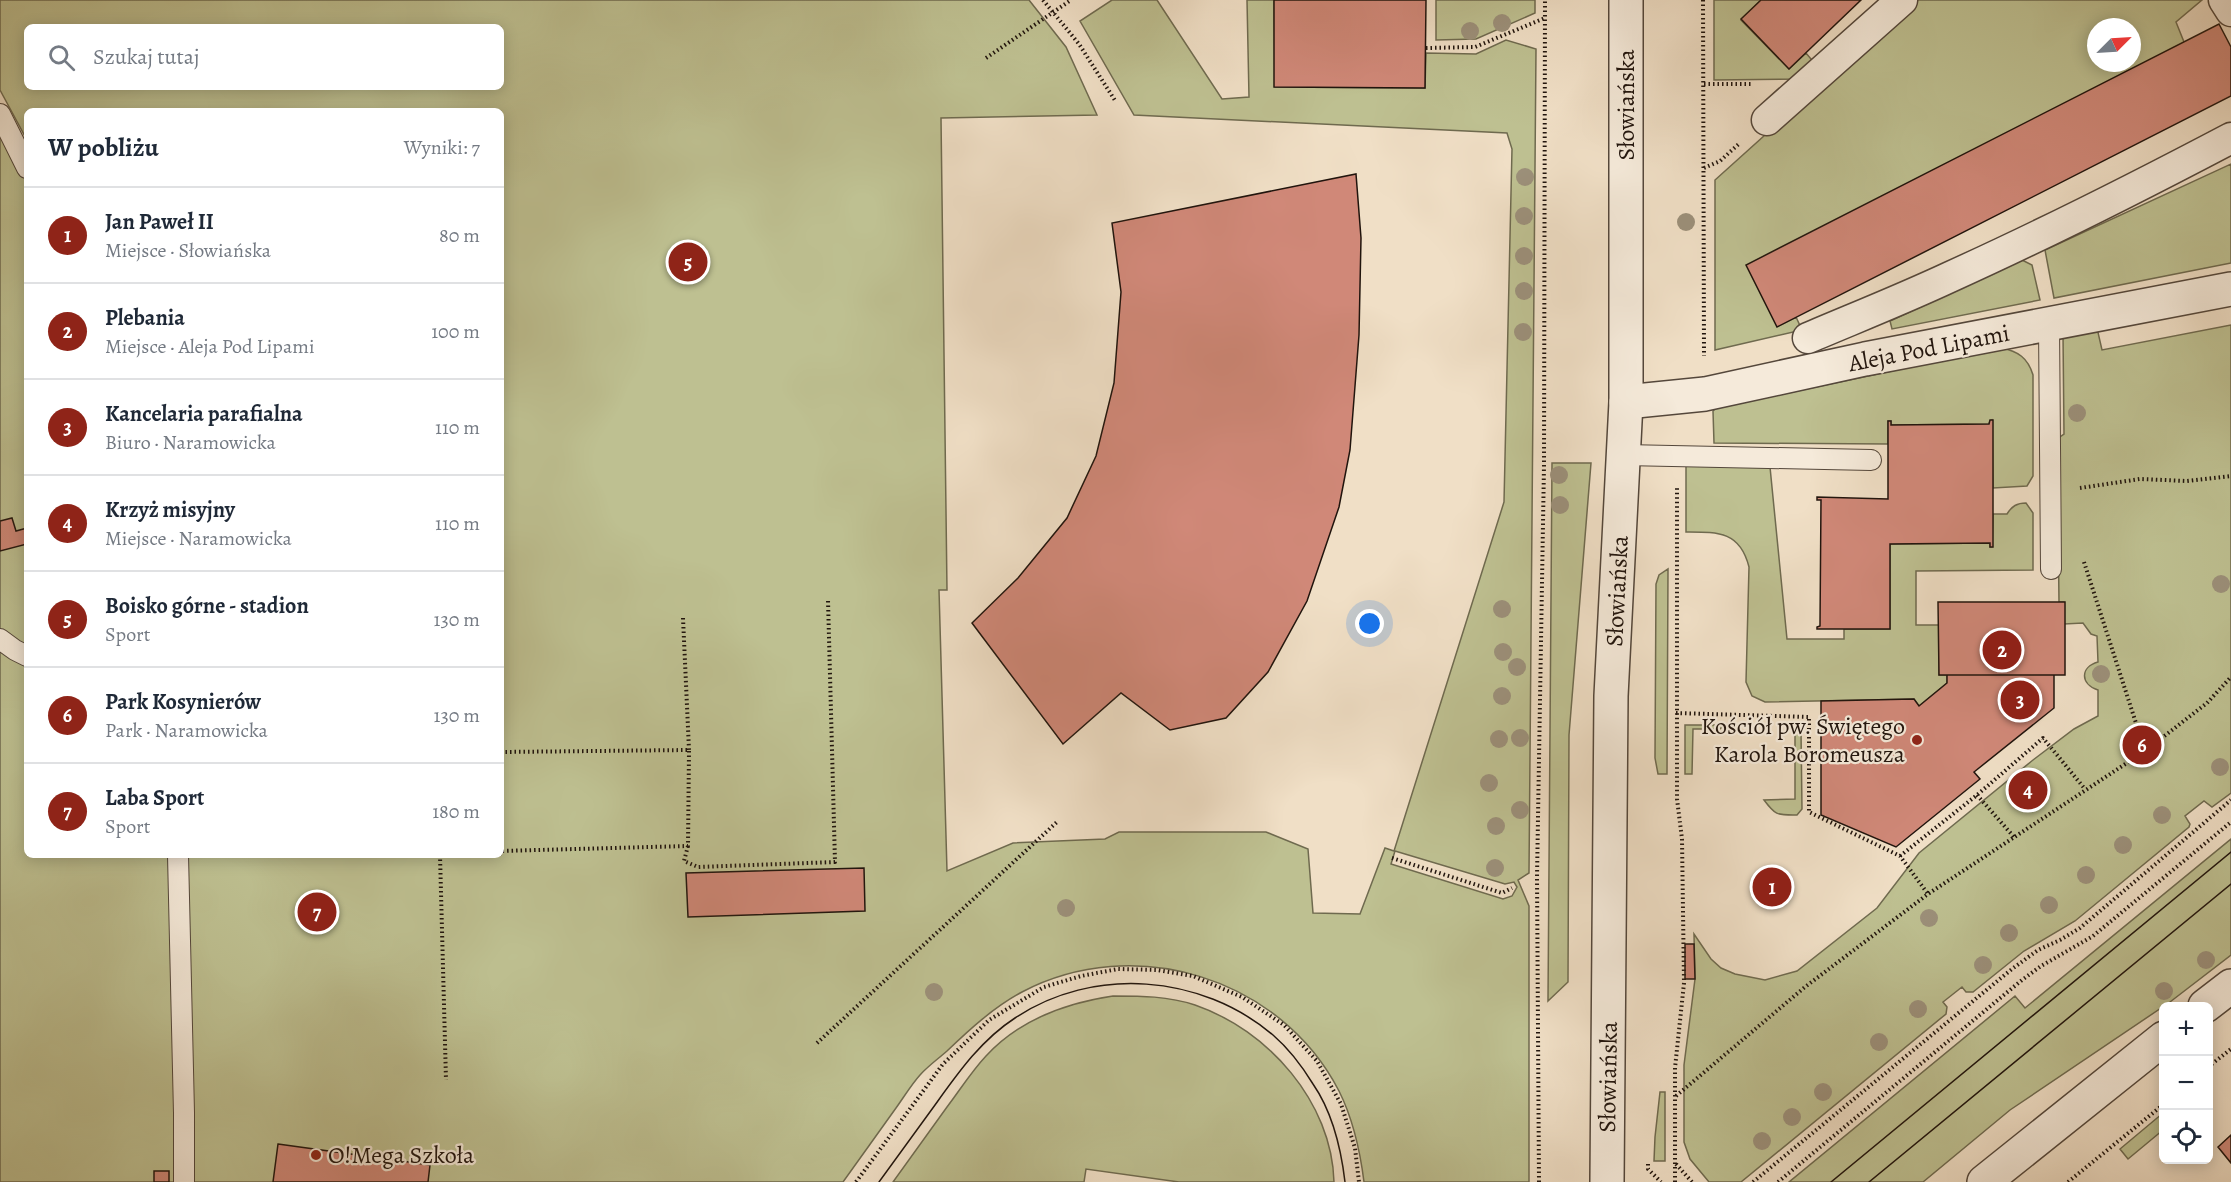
<!DOCTYPE html>
<html lang="pl">
<meta charset="utf-8">
<style>
body{margin:0;font-family:Alegreya,serif;background:#f2f2f3;color:#1f2937}
.controls{position:absolute;right:18px;bottom:18px;display:grid;overflow:hidden;border-radius:9px;box-shadow:0 3px 15px #0003}
.controls button{width:54px;height:54px;display:grid;place-items:center;padding:0;border:0;border-bottom:2px solid #e0e1e3;background:#fff;color:#1f2937;font:30px sans-serif}
.compass{position:absolute;left:2087px;top:18px;width:54px;height:54px;border-radius:50%;background:#fff;box-shadow:0 3px 15px #0003;rotate:66deg}
.you{position:absolute;left:1370px;top:624px;width:21px;height:21px;margin:-15px;border:4px solid #fff;border-radius:50%;background:#1a73e8;box-shadow:0 0 0 9px #1a73e833}
.badge{display:grid;place-items:center;width:39px;height:39px;border-radius:50%;background:#8f2418;color:#fff;font-size:20px;font-weight:700}
.pin{position:absolute;translate:-50% -50%;border:3px solid #fff;box-shadow:0 2px 6px #0006}
.list{margin:0;padding:0;list-style:none}
h2{display:flex;justify-content:space-between;align-items:center;height:78px;margin:0;padding:0 24px;font-size:26px}
h2 small{font-size:20px;font-weight:400;color:#747a83}
.list li{display:grid;grid-template-columns:39px 1fr auto;gap:18px;align-items:center;box-sizing:border-box;height:96px;padding:0 24px;border-top:2px solid #e0e1e3}
.list b{display:block;font-size:22px;white-space:nowrap}
.list p{margin:0;font-size:20px;white-space:nowrap;color:#747a83}
.list em{font-size:20px;font-style:normal;color:#747a83}
.icon{flex:none;width:33px;height:33px;fill:none;stroke:currentColor;stroke-width:2;stroke-linecap:round;stroke-linejoin:round}
.map{position:relative;flex:none;width:2231px;height:1182px;overflow:hidden}
.search{position:absolute;background:#fff;box-shadow:0 3px 15px #0003;left:24px;top:24px;width:480px;height:66px;display:flex;align-items:center;gap:15px;box-sizing:border-box;padding:0 21px;border-radius:9px;color:#747a83;font-size:22px}
.panel{position:absolute;background:#fff;box-shadow:0 3px 15px #0003;left:24px;top:108px;width:480px;height:750px;border-radius:9px}
.map>svg:first-child{display:block}
.green{fill:#bec091;stroke:#6f6a4f;stroke-width:1.5;fill-rule:evenodd}
.building{fill:#d08878;stroke:#20140d;stroke-width:1.5}
.lines{fill:none;stroke-linecap:round;stroke-linejoin:round}
.service-casing{stroke:#54473b;stroke-width:22}
.pedestrian-casing{stroke:#54473b;stroke-width:33}
.minor-casing{stroke:#54473b;stroke-width:36}
.tertiary-casing{stroke:#54473b;stroke-width:36}
.path{stroke:#20140d;stroke-width:4;stroke-dasharray:1.5 3;stroke-linecap:butt}
.service{stroke:#f5eada;stroke-width:20}
.pedestrian{stroke:#f5eada;stroke-width:30}
.minor{stroke:#f5eada;stroke-width:33}
.tertiary{stroke:#f5eada;stroke-width:33}
.tram{stroke:#20140d;stroke-width:1.5}
.tree{fill:#9c907a}
.poi-dot{fill:#8f2418;stroke:#f5eada;stroke-width:2}
.labels{text-anchor:middle;stroke-width:4.5;stroke-linejoin:round;paint-order:stroke}
.street-label{font-size:24px;fill:#20140d;stroke:#f5eada}
.poi-label{font-size:24px;fill:#20140d;stroke:#f5eada;text-anchor:end}
</style>
<div class="map">
<svg width="2231" height="1182" viewBox="0 0 2231 1182">
<rect width="100%" height="100%" fill="#f0dfc6"/>
<filter id="stains"><feTurbulence type="fractalNoise" baseFrequency=".00333" numOctaves="4"/><feColorMatrix values="0 0 0 0 .2 0 0 0 0 .09 0 0 0 0 .02 0 0 0 .5 -.17"/></filter>
<radialGradient id="worn" r=".72"><stop offset=".6" stop-color="#630" stop-opacity="0"/><stop offset="1" stop-color="#630" stop-opacity=".3"/></radialGradient>
<path class="green" d="M 0,0 L 1029,0 L 1066,47 L 1097,115 L 941,118 L 947,590 L 939,590 L 947,871 L 1013,843 L 1105,839 L 1119,832 L 1266,832 L 1308,849 L 1313,913 L 1360,914 L 1385,848 L 1394,851 L 1504,502 L 1512,149 L 1507,133 L 1134,115 L 1080,21 L 1112,0 L 1157,0 L 1222,99 L 1249,97 L 1247,0 L 1274,0 L 1275,87 L 1425,88 L 1426,53 L 1476,54 L 1506,40 L 1536,49 L 1529,873 L 1518,880 L 1529,906 L 1529,1182 L 1364,1182 C 1360,1150 1353,1119 1339,1091 C 1280,977 1134,933 1022,992 C 994,1007 970,1029 947,1051 C 938,1059 928,1066 920,1075 C 911,1085 904,1097 896,1108 C 878,1133 861,1157 843,1182 L 0,1182 L 0,127 L 27,169 L 27,855 L 501,855 L 501,111 L 27,111 L 27,140 L 0,90 ZM 27,27 L 501,27 L 501,87 L 27,87 ZM 1395,851 L 1505,884 L 1514,882 L 1517,887 L 1512,896 L 1503,899 L 1391,864 Z
M 1436,0 L 1535,0 L 1535,13 L 1476,39 L 1436,40 Z
M 1714,0 L 1761,0 L 1741,20 L 1789,69 L 1806,53 L 1816,65 L 1800,79 L 1714,80 Z
M 1915,0 L 2202,0 L 2176,22 L 2184,42 L 1778,326 L 1796,317 L 1802,330 L 1715,350 L 1715,180 ZM 2096,27 L 2132,27 L 2132,63 L 2096,63 Z
M 2231,164 L 2231,263 L 2054,298 L 2045,250 Z
M 2022,260 L 2032,265 L 2040,300 L 1892,329 L 1890,321 Z
M 2231,325 L 2231,793 L 2212,807 L 2204,801 L 2185,816 L 2190,824 L 2189,827 L 2075,921 L 2024,951 L 1973,992 L 1966,992 L 1962,987 L 1943,1002 L 1947,1007 L 1946,1014 L 1741,1182 L 1709,1182 L 1690,1159 L 1684,1142 L 1684,1065 L 1695,979 L 1694,934 L 1711,959 L 1721,968 L 1735,974 L 1765,980 L 1797,971 L 1877,908 L 1919,853 L 2033,760 L 2074,729 L 2098,716 L 2098,690 C 2080,684 2080,667 2098,662 L 2097,636 L 2091,634 L 2083,623 L 2064,624 L 2064,602 L 2059,602 L 2057,439 L 2064,434 L 2063,334 L 2097,328 L 2102,350 Z
M 2001,348 C 2018,351 2028,358 2033,375 L 2033,476 L 2027,486 L 1993,488 L 1992,420 L 1990,421 L 1989,424 L 1891,425 L 1891,421 L 1888,421 L 1888,444 L 1714,443 L 1713,411 L 1716,408 Z
M 1552,463 L 1591,463 L 1569,735 L 1568,982 L 1548,1001 Z
M 1686,466 L 1770,467 L 1787,639 L 1844,639 L 1844,629 L 1890,629 L 1890,544 L 1990,543 L 1990,547 L 1992,547 L 1993,514 L 2007,514 C 2012,506 2017,503 2026,503 L 2033,513 L 2033,570 L 1916,571 L 1916,625 L 1939,625 L 1939,675 L 1947,675 L 1947,683 L 1919,706 L 1914,699 L 1765,702 L 1752,696 L 1746,682 L 1749,567 C 1740,531 1718,532 1686,532 Z
M 1668,569 L 1667,774 L 1658,774 L 1655,758 L 1656,584 L 1659,575 Z
M 1685,725 L 1724,725 L 1720,729 L 1693,729 L 1692,774 L 1685,774 Z
M 1795,726 L 1801,731 L 1802,809 L 1797,815 C 1777,815 1776,816 1764,800 L 1795,799 Z
M 2231,839 L 2231,955 L 2170,1002 L 2010,1110 L 1923,1182 L 1789,1182 L 2015,996 L 2025,1008 Z
M 1113,996 C 1141,996 1168,996 1195,1005 C 1268,1030 1332,1102 1334,1182 L 1179,1182 L 1086,1169 L 1084,1182 L 893,1182 C 911,1157 929,1132 947,1107 C 960,1090 971,1072 986,1056 C 1019,1020 1066,1003 1113,996 Z
M 1660,1092 L 1665,1092 L 1665,1161 L 1654,1161 L 1655,1137 Z
M 2163,1113 L 2163,1130 L 2128,1159 L 2120,1149 Z"/>
<path class="building" d="M 1274,0 L 1426,0 L 1425,88 L 1274,87 Z
M 1761,0 L 1861,0 L 1789,69 L 1741,19 Z
M 2219,24 L 2231,47 L 2231,96 L 1777,327 L 1746,265 Z
M 1356,174 L 1361,238 L 1359,335 L 1350,450 L 1339,507 L 1307,601 L 1268,672 L 1226,718 L 1170,730 L 1121,693 L 1063,744 L 972,623 L 1018,578 L 1067,518 L 1096,456 L 1114,383 L 1121,292 L 1112,223 Z
M 1990,420 L 1993,420 L 1993,547 L 1990,547 L 1990,543 L 1890,544 L 1890,629 L 1817,629 L 1817,627 L 1820,626 L 1821,500 L 1817,500 L 1817,497 L 1888,499 L 1888,421 L 1891,421 L 1891,425 L 1989,424 Z
M 12,518 L 16,531 L 27,528 L 27,544 L 0,551 L 0,521 Z
M 1938,602 L 2065,602 L 2065,675 L 1939,675 Z
M 1947,675 L 2054,675 L 2054,708 L 1974,772 L 1980,779 L 1896,847 L 1821,815 L 1821,701 L 1914,699 L 1919,706 L 1947,683 Z
M 864,868 L 865,911 L 688,917 L 686,873 Z
M 1685,944 L 1694,944 L 1695,979 L 1685,979 Z
M 2231,1135 L 2231,1163 L 2218,1147 Z
M 278,1144 L 430,1165 L 428,1182 L 273,1182 Z
M 154,1171 L 169,1171 L 169,1182 L 154,1182 Z"/>
<g class="lines">
<g class="service-casing">
<path id="service" d="M 0,114 L 27,168
M 2049,324 L 2051,569
M 1624,455 L 1871,460
M 0,639 L 15,650 L 27,656
M 178,855 L 184,1113 L 184,1182"/>
</g>
<g class="pedestrian-casing">
<path id="pedestrian" d="M 2224,0 L 2231,11
M 1767,120 L 1902,0
M 1808,338 C 1855,318 1903,299 1950,277 C 2045,234 2138,187 2231,138"/>
</g>
<g class="minor-casing">
<path id="minor" d="M 1626,402 L 1705,394 L 1865,359 L 2231,289"/>
</g>
<g class="tertiary-casing">
<path id="tertiary" d="M 2205,1006 L 2231,986
M 1607,1182 L 1611,696 L 1626,402 L 1626,0
M 1984,1182 L 2164,1038"/>
</g>
<path class="path" d="M 1043,0 L 1079,44 L 1116,102
M 1703,0 L 1704,356
M 1426,48 L 1475,47 L 1545,18
M 986,58 L 1071,0
M 1704,84 L 1751,84
M 1704,168 L 1720,161 L 1740,143
M 2080,488 L 2140,479 L 2187,481 L 2231,476
M 2084,562 L 2145,751
M 683,618 L 689,750
M 1676,713 L 1809,717 L 1809,812 L 1900,856 L 1928,894
M 501,752 L 689,750 L 688,846 L 501,851
M 1977,795 L 2014,837
M 688,846 L 684,861 L 698,867 L 835,862 L 828,600
M 440,855 L 446,1080
M 1900,856 L 1977,795 L 2043,738 L 2085,789
M 1392,858 L 1502,893 L 1512,888
M 817,1043 L 1057,822
M 2208,1067 L 2231,1049
M 1676,1096 L 1805,987 L 1928,894 L 2145,751 L 2207,703 L 2231,677
M 1648,1164 L 1648,1169 L 1661,1182
M 1676,1164 L 1692,1182
M 856,1182 L 943,1064 L 989,1020 L 1044,987 L 1081,976 L 1118,969 L 1157,970 L 1193,976 L 1242,997 L 1284,1025 L 1317,1061 L 1341,1104 L 1355,1148 L 1359,1182
M 1539,1182 L 1537,877 L 1544,465 L 1545,0
M 1675,1182 L 1675,1068 L 1684,983 L 1682,839 L 1677,799 L 1677,488
M 1753,1182 L 2012,969 L 2038,950 L 2060,940 L 2080,928 L 2231,800
M 1778,1182 L 2022,980 L 2041,966 L 2093,936 L 2231,822
M 2068,1182 L 2164,1104"/>
<use href="#service" class="service"/>
<use href="#pedestrian" class="pedestrian"/>
<use href="#minor" class="minor"/>
<use href="#tertiary" class="tertiary"/>
<path class="tram" d="M 879,1182 C 898,1156 917,1130 935,1105 C 958,1073 981,1040 1015,1018 C 1093,966 1201,974 1273,1035 C 1288,1048 1302,1066 1313,1084 C 1333,1113 1341,1148 1345,1182
M 1831,1182 L 2231,852
M 1869,1182 L 2231,884"/>
</g>
<g class="tree">
<circle cx="1502" cy="23" r="9"/>
<circle cx="1470" cy="31" r="9"/>
<circle cx="1525" cy="177" r="9"/>
<circle cx="1524" cy="216" r="9"/>
<circle cx="1686" cy="222" r="9"/>
<circle cx="1524" cy="256" r="9"/>
<circle cx="1524" cy="291" r="9"/>
<circle cx="1523" cy="332" r="9"/>
<circle cx="2077" cy="413" r="9"/>
<circle cx="1559" cy="475" r="9"/>
<circle cx="1560" cy="505" r="9"/>
<circle cx="2221" cy="584" r="9"/>
<circle cx="1502" cy="609" r="9"/>
<circle cx="1503" cy="652" r="9"/>
<circle cx="1517" cy="667" r="9"/>
<circle cx="2101" cy="674" r="9"/>
<circle cx="1502" cy="696" r="9"/>
<circle cx="1520" cy="738" r="9"/>
<circle cx="1499" cy="739" r="9"/>
<circle cx="2220" cy="767" r="9"/>
<circle cx="1489" cy="783" r="9"/>
<circle cx="1520" cy="810" r="9"/>
<circle cx="2162" cy="815" r="9"/>
<circle cx="1496" cy="826" r="9"/>
<circle cx="2123" cy="845" r="9"/>
<circle cx="1495" cy="868" r="9"/>
<circle cx="2086" cy="875" r="9"/>
<circle cx="2049" cy="905" r="9"/>
<circle cx="1066" cy="908" r="9"/>
<circle cx="1929" cy="918" r="9"/>
<circle cx="2009" cy="933" r="9"/>
<circle cx="2206" cy="960" r="9"/>
<circle cx="1983" cy="965" r="9"/>
<circle cx="2164" cy="991" r="9"/>
<circle cx="934" cy="992" r="9"/>
<circle cx="1918" cy="1009" r="9"/>
<circle cx="1879" cy="1042" r="9"/>
<circle cx="1823" cy="1092" r="9"/>
<circle cx="1792" cy="1117" r="9"/>
<circle cx="1762" cy="1141" r="9"/>
</g>
<g class="poi-dot">
<circle cx="1917" cy="740" r="6"/>
<circle cx="316" cy="1155" r="6"/>
</g>
<g class="labels">
<g class="street-label">
<text transform="translate(1626 105) rotate(-90)" y="8">Słowiańska</text>
<text transform="translate(1929 348) rotate(-11)" y="8">Aleja Pod Lipami</text>
<text transform="translate(1617 591) rotate(-87)" y="8">Słowiańska</text>
<text transform="translate(1608 1077) rotate(-89)" y="8">Słowiańska</text>
</g>
<g class="poi-label">
<text x="1905" y="734">Kościół pw. Świętego<tspan x="1905" dy="28">Karola Boromeusza</tspan></text>
<text x="328" y="1163" text-anchor="start">O!Mega Szkoła</text>
</g>
</g>
<rect width="100%" height="100%" filter="url(#stains)"/>
<rect width="100%" height="100%" fill="url(#worn)"/>
</svg>
<div class="controls">
<button>+</button>
<button>−</button>
<button><svg class="icon" aria-label="locate" viewBox="0 0 24 24"><circle cx="12" cy="12" r="6"/><path d="M12 2v4M12 18v4M2 12h4M18 12h4"/></svg></button>
</div>
<svg class="compass" viewBox="-18 -18 36 36"><path d="M0-13l5 13h-10z" fill="#e53935"/><path d="M0 13l5-13h-10z" fill="#747a83"/></svg>
<div class="you"></div>
<div class="pin badge" style="left:1772px;top:887px">1</div>
<div class="pin badge" style="left:2002px;top:650px">2</div>
<div class="pin badge" style="left:2020px;top:700px">3</div>
<div class="pin badge" style="left:2028px;top:790px">4</div>
<div class="pin badge" style="left:688px;top:262px">5</div>
<div class="pin badge" style="left:2142px;top:745px">6</div>
<div class="pin badge" style="left:317px;top:912px">7</div>
<div class="search"><svg class="icon" aria-label="search" viewBox="0 0 24 24"><circle cx="10" cy="10" r="6"/><path d="M15 15l6 6"/></svg>Szukaj tutaj</div>
<section class="panel">
<h2>W pobliżu<small>Wyniki: 7</small></h2>
<ul class="list">
<li><span class="badge">1</span><div><b>Jan Paweł II</b><p>Miejsce · Słowiańska</p></div><em>80 m</em></li>
<li><span class="badge">2</span><div><b>Plebania</b><p>Miejsce · Aleja Pod Lipami</p></div><em>100 m</em></li>
<li><span class="badge">3</span><div><b>Kancelaria parafialna</b><p>Biuro · Naramowicka</p></div><em>110 m</em></li>
<li><span class="badge">4</span><div><b>Krzyż misyjny</b><p>Miejsce · Naramowicka</p></div><em>110 m</em></li>
<li><span class="badge">5</span><div><b>Boisko górne - stadion</b><p>Sport</p></div><em>130 m</em></li>
<li><span class="badge">6</span><div><b>Park Kosynierów</b><p>Park · Naramowicka</p></div><em>130 m</em></li>
<li><span class="badge">7</span><div><b>Laba Sport</b><p>Sport</p></div><em>180 m</em></li>
</ul>
</section>
</div>
